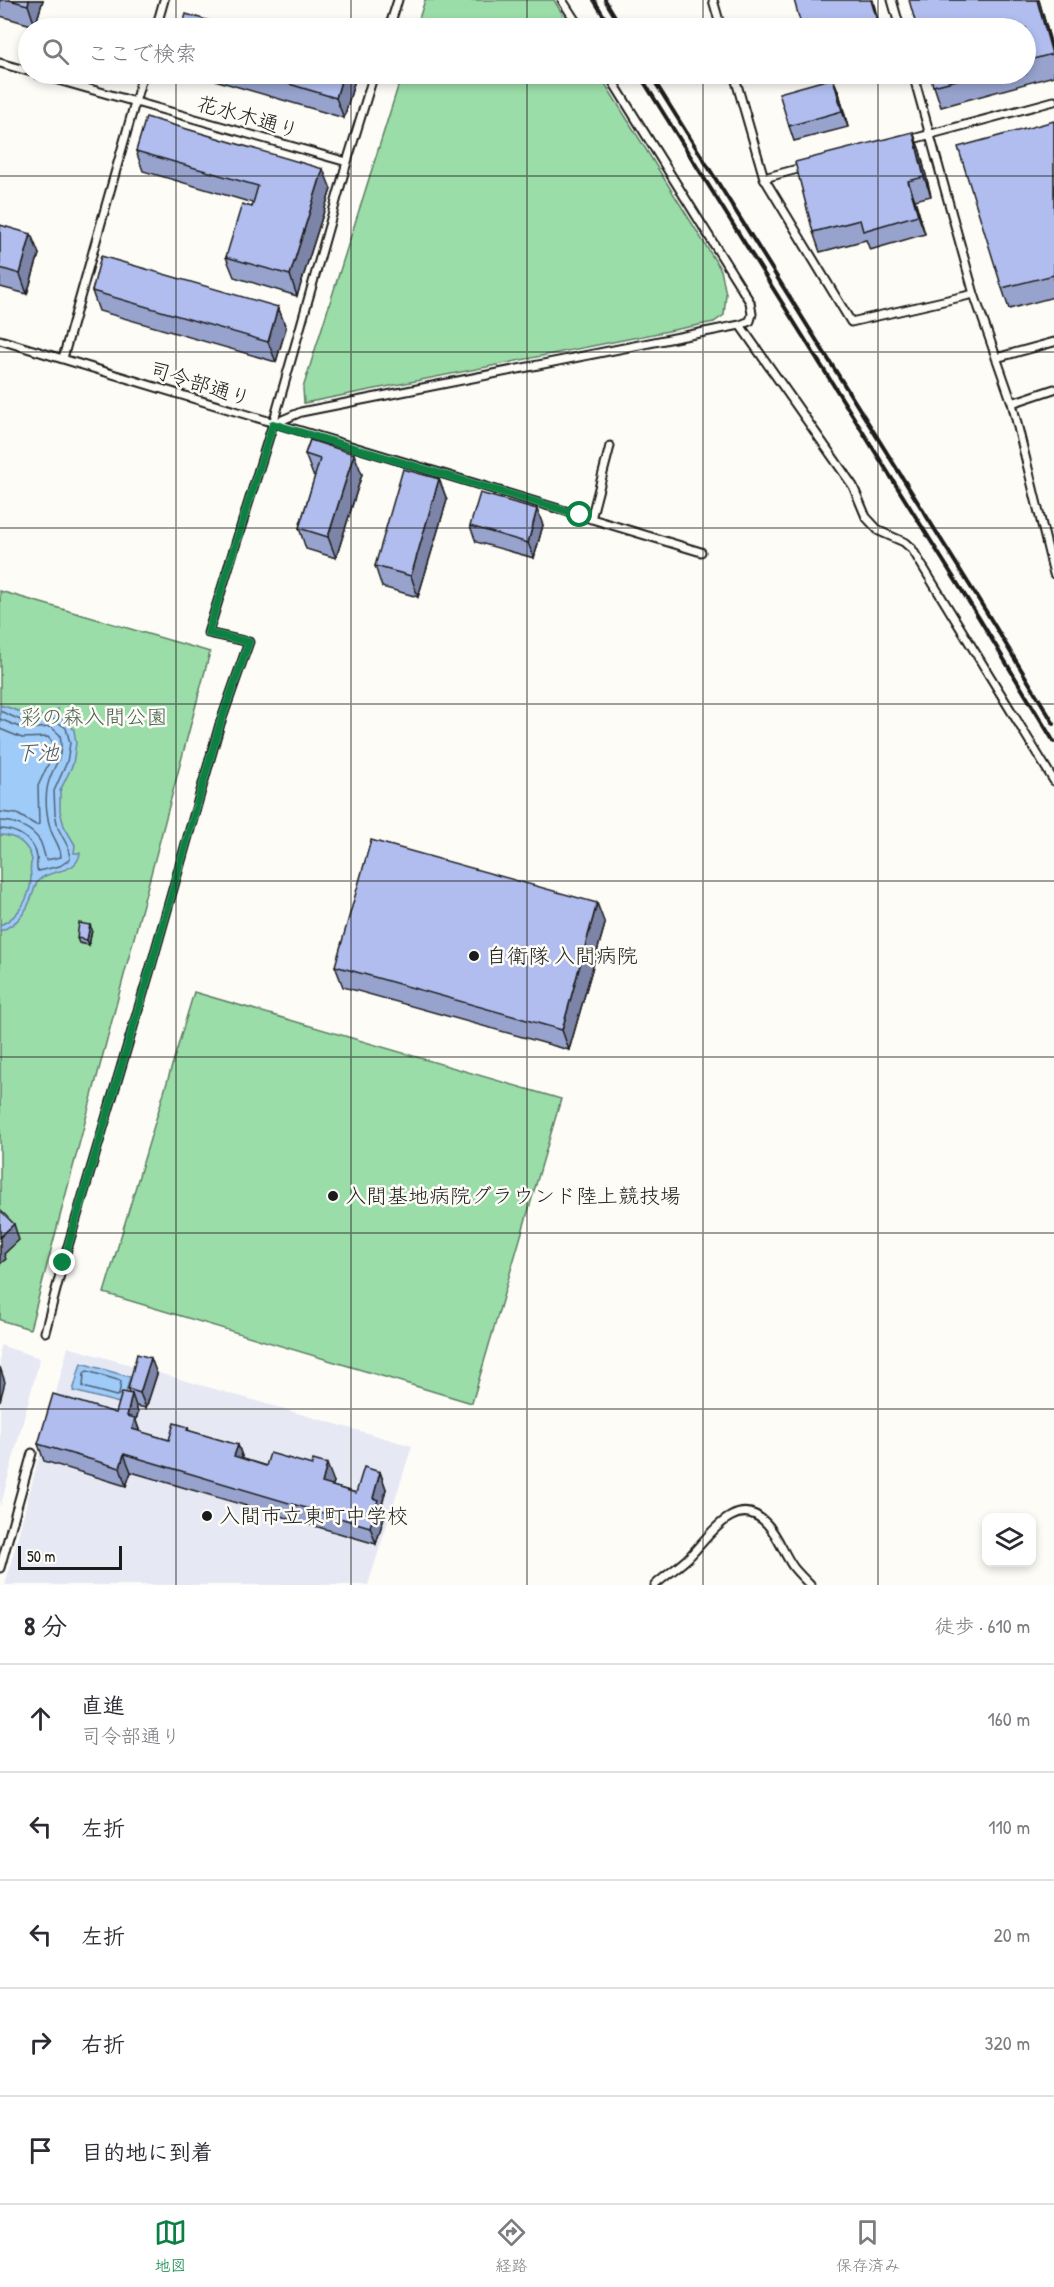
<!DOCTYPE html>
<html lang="ja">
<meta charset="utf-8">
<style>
body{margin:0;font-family:"Patrick Hand","Klee One",sans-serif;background:#f7f7f7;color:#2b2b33}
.controls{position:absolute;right:18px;bottom:18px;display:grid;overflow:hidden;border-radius:12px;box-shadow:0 3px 9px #0003}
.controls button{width:54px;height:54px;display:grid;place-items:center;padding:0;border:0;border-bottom:2px solid #e1e1e2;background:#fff;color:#2b2b33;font:30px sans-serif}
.scale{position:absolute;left:18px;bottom:15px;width:104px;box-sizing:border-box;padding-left:6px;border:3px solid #1c1c1c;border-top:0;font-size:16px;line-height:21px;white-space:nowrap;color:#1c1c1c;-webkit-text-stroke:4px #fdfcf7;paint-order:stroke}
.stop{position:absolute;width:18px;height:18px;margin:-14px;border:4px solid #0b8043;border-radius:50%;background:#fff}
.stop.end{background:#0b8043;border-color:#fff;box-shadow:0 2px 6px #0008}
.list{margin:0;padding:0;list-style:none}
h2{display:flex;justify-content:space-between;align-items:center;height:78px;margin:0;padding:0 24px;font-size:26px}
h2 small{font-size:20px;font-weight:400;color:#7c7c81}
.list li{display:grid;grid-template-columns:39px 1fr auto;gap:18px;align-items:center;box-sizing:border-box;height:108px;padding:0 24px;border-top:2px solid #e1e1e2}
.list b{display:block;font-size:22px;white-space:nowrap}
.list p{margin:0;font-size:20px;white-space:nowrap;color:#7c7c81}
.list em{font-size:20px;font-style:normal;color:#7c7c81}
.icon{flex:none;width:33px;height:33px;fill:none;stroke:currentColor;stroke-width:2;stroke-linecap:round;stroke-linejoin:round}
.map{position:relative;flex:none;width:1054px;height:1585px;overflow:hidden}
.search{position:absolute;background:#fff;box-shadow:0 3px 9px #0003;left:18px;right:18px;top:18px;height:66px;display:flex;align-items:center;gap:15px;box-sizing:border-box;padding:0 21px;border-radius:33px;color:#7c7c81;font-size:22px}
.sheet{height:618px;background:#fff}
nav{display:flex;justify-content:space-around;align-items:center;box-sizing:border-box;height:84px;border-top:2px solid #e1e1e2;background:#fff;font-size:16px;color:#7c7c81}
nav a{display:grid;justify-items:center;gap:3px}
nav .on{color:#0b8043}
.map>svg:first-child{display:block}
.built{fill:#e6e9f4}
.green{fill:#9bdda8;stroke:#5c7c62;stroke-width:1.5}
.water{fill:#9ecbf8;stroke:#6a85a0;stroke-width:1.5}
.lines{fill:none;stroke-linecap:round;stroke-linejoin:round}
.shore{stroke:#506274;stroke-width:1.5}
.lane-casing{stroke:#1c1c1c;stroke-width:11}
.lane{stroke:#fdfcf7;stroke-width:7}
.rail{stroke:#1c1c1c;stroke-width:4}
.wall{fill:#97a3cd;stroke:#1c1c1c;stroke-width:1.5}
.shaded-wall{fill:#7b84a7;stroke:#1c1c1c;stroke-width:1.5}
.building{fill:#b0bdee;stroke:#1c1c1c;stroke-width:1.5}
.route{stroke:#0b8043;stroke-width:8}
.grid{fill:none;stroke:#1c1c1c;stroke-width:1.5;stroke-opacity:0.55}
.poi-dot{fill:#1c1c1c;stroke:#fdfcf7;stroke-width:2}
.labels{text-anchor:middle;stroke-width:5;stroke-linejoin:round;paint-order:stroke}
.street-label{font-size:21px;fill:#1c1c1c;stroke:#fdfcf7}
.park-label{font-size:21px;fill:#48604d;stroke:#fdfcf7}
.poi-label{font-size:21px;fill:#1c1c1c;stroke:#fdfcf7;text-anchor:start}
.water-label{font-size:22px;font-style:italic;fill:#4a5969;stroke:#fdfcf7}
</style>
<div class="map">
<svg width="1054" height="1585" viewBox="0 0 1054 1585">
<rect width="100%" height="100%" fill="#fdfcf7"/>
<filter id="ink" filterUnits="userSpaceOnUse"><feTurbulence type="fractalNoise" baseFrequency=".0167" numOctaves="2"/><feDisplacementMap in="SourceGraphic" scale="12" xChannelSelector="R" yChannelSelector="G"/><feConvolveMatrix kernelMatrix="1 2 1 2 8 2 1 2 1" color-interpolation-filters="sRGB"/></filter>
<g filter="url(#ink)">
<path class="built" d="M 0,1345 L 40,1358 L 0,1508 Z
M 68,1347 L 412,1446 L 368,1585 L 5,1585 Z"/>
<path class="green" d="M 425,0 L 554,0 L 571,28 L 416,28 Z
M 402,74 L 599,74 L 721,270 L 726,294 L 724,315 L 714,322 L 304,403 L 303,388 Z
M 0,591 L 210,652 L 30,1329 L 0,1320 Z
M 194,992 L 561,1099 L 472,1403 L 104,1293 Z"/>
<path class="water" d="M 0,705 C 18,709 39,725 58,709 L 59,716 L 70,724 L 74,730 L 76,743 L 73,764 L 60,791 L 60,811 L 64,826 L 75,845 L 74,853 L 80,853 C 77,875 51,868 39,880 C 35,884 35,888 33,893 C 27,912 18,924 0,931 L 0,925 C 18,918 30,898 31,879 C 31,872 29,866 32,860 C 29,845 16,835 0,835 Z
M 81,1363 L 130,1377 L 123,1404 L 73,1391 Z"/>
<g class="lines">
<path class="shore" d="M 0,711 L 25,722 L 53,719 L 66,728 L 70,743 L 67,762 L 54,791 L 55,813 L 58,828 L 68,847 L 70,859 L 60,866 L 38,871 C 35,866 38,863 37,857 C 35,840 16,829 0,829
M 0,719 L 24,729 L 51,727 L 60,735 C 65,761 50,767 47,789 C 45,802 47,819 51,831 C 55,841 61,847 61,857 L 46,860 C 44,854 43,847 40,841 C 32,828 14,821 0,821
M 0,729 L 22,738 L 48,737 L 53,743 L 51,758 L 38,786 L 39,824 L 36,825 L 17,814 L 0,812
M 87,1371 L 121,1381 L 119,1395 L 116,1396 L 83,1387 L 84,1373 Z"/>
<g class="lane-casing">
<path id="lane" d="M 562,0 L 580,28
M 713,0 L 721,28
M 892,0 L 900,28
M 156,28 L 164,0
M 389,28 L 398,0
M 0,63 L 28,71
M 37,74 L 347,162
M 734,74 L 764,178 L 851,322 L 974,294
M 913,74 L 974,294 L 1012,403 L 1054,574
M 909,140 L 1054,101
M 764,178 L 805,167
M 740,325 L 853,486 L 866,517 L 879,531 L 904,542 L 912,549 L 1054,781
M 0,340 L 701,552
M 63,358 L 143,74
M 996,358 L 1054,342
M 1012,403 L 1054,389
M 273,424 L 301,412 L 740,325 L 750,321 L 752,314 L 750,302 L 608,74
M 591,519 L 610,446
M 45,1332 L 63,1263 L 150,970 L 220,724 L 249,642 L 208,633 L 273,424 L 347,162 L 374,74
M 0,1568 L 32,1453
M 655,1585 C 665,1576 677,1568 687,1559 C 707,1540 736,1490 767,1524 C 779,1537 784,1555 794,1568 C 799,1574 804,1579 810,1585"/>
</g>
<use href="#lane" class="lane"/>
<path class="rail" d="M 594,0 L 611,28
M 605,0 L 622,28
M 639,74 L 979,618 L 1054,742
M 650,74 L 987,613 L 1054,724"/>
</g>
<path class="wall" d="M 0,0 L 43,0 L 35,26 L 0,16 Z
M 909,0 L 1039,0 L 1054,53 L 1054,76 L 941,107 L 930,74 L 1026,74 L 1026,28 Z
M 194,74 L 351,74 L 354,83 L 344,118 Z
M 839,93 L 848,127 L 794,141 L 789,126 Z
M 1054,121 L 1054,297 L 1009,309 L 1002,288 Z
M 913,132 L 920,151 L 931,196 L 915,200 L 925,234 L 870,250 L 866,240 L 820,252 L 813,232 Z
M 136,151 L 331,189 L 297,296 L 234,277 L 226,257 L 253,203 L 143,171 Z
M 0,225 L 39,254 L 27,294 L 0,287 Z
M 92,291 L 278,307 L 286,328 L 276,362 L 99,311 Z
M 310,440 L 362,474 L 336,558 L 306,549 L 299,528 L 315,476 L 313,475 L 305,454 Z
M 439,479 L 447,500 L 418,597 L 382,587 L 375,566 Z
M 543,525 L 534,558 L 476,542 L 470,526 Z
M 605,924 L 569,1050 L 343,987 L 335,966 Z
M 92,930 L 89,945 L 79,943 L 77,938 Z
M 157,1374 L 146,1408 L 136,1406 L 138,1412 L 136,1421 L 140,1432 L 169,1440 L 188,1427 L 189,1431 L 238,1445 L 243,1459 L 266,1466 L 334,1482 L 332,1486 L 356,1493 L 380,1472 L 386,1489 L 381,1508 L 384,1517 L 376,1544 L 131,1472 L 126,1486 L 44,1461 L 38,1444 L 116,1413 L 129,1394 L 128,1389 Z"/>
<path class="shaded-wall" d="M 29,0 L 43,0 L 35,26 L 28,5 Z
M 871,0 L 873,0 L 880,28 L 879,28 Z
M 1037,0 L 1039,0 L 1054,53 L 1054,58 Z
M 343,74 L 351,74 L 354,83 L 344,118 L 336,98 Z
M 833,78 L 839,93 L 848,127 L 842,111 Z
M 913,132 L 920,151 L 931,196 L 924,177 Z
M 323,169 L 331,189 L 297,296 L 290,275 Z
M 908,181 L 915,200 L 925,234 L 918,215 Z
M 31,234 L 39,254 L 27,294 L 20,274 Z
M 278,307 L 286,328 L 276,362 L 268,342 Z
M 354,454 L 362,474 L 336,558 L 328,537 Z
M 439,479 L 447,500 L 418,597 L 411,576 Z
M 537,509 L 543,525 L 534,558 L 528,543 Z
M 597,903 L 605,924 L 569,1050 L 562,1030 Z
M 90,925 L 92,930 L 89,945 L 87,940 Z
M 14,1224 L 19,1240 L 4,1254 L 6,1259 L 0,1264 L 0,1237 Z
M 151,1358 L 157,1374 L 146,1408 L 140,1393 Z
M 0,1367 L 5,1382 L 0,1401 Z
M 132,1394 L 138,1412 L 136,1421 L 141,1436 L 138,1447 L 127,1416 Z
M 238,1445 L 244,1462 L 234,1456 Z
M 124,1454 L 131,1472 L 126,1486 L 120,1468 Z
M 327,1464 L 334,1482 L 328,1500 L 322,1483 Z
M 380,1472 L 386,1489 L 381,1508 L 384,1517 L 376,1544 L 370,1527 L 373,1498 Z"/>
<path class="building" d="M 9,0 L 29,0 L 28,5 Z
M 794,0 L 871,0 L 879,28 L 802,28 Z
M 909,0 L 1037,0 L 1052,54 L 1026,61 L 1026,28 L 917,28 Z
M 186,14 L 234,28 L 182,28 Z
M 256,74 L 343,74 L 336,98 Z
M 930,74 L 980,74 L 933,86 Z
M 833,78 L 842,111 L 789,126 L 779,93 Z
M 146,117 L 323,169 L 290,275 L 226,257 L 242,204 L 252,207 L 258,186 L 136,151 Z
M 1054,121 L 1054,275 L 1002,288 L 958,147 Z
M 913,132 L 924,177 L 908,181 L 918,215 L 863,231 L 860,220 L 813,232 L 795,162 Z
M 0,225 L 31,234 L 20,274 L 0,268 Z
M 101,256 L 278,307 L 268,342 L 92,291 Z
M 310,440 L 354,454 L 328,537 L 299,528 L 320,459 L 305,454 Z
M 403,469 L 439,479 L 411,576 L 375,566 Z
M 480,493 L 537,509 L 528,543 L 470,526 Z
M 371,840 L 597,903 L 562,1030 L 335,966 Z
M 79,923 L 90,925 L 87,940 L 77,938 Z
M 0,1210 L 14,1224 L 0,1237 Z
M 137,1354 L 151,1358 L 140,1393 L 128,1389 Z
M 122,1392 L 132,1394 L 127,1416 L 135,1418 L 132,1429 L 169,1440 L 174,1423 L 188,1427 L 187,1430 L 238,1445 L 234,1456 L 266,1466 L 270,1453 L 312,1465 L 313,1460 L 327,1464 L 322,1483 L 356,1493 L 364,1467 L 380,1472 L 373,1498 L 378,1500 L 370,1527 L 124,1454 L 120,1468 L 38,1444 L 53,1394 L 116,1413 Z"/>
</g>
<g class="lines" filter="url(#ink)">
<path class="route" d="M 63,1263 L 150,970 L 220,724 L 249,642 L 208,633 L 273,424 L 580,515"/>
</g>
<path class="grid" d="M 176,0 L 176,28M 351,0 L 351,28M 527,0 L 527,28M 703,0 L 703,28M 878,0 L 878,28M 176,74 L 176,1585M 351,74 L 351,1585M 527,74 L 527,1585M 703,74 L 703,1585M 878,74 L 878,1585M 0,176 L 1054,176M 0,352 L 1054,352M 0,528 L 1054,528M 0,704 L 1054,704M 0,881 L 1054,881M 0,1057 L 1054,1057M 0,1233 L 1054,1233M 0,1409 L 1054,1409"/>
<g class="poi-dot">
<circle cx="474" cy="956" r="6"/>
<circle cx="333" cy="1196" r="6"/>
<circle cx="207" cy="1516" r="6"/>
</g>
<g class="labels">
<g class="street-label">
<text transform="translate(248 117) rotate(16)" y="7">花水木通り</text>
<text transform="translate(200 384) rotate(17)" y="7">司令部通り</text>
</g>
<g class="park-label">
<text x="94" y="724">彩の森入間公園</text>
</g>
<g class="poi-label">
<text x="486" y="963">自衛隊 入間病院</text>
<text x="345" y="1203">入間基地病院グラウンド陸上競技場</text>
<text x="219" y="1523">入間市立東町中学校</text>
</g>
<g class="water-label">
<text x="37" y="760">下池</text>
</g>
</g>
</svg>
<div class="controls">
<button><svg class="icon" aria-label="layers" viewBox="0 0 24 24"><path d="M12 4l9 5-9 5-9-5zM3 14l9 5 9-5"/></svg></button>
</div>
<div class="scale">50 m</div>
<div class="stop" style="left:580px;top:515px"></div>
<div class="stop end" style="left:63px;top:1263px"></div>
<div class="search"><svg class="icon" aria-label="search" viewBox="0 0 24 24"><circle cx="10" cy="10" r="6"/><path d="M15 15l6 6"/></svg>ここで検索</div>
</div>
<section class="sheet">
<h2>8 分<small>徒歩 · 610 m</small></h2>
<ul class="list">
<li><svg class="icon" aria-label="ahead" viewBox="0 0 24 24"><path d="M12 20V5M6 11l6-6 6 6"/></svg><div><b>直進</b><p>司令部通り</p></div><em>160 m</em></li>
<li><svg class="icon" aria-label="left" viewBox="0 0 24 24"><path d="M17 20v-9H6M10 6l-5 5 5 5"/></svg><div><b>左折</b></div><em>110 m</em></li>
<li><svg class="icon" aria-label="left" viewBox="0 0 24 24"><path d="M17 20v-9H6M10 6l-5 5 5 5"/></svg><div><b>左折</b></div><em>20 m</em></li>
<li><svg class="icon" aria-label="right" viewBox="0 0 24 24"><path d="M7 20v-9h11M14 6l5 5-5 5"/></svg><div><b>右折</b></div><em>320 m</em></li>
<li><svg class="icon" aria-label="arrive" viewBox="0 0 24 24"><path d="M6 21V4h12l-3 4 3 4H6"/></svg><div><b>目的地に到着</b></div></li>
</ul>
</section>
<nav>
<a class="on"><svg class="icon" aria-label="map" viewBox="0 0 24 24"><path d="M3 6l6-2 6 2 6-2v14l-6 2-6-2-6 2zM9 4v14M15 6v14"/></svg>地図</a>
<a><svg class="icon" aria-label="directions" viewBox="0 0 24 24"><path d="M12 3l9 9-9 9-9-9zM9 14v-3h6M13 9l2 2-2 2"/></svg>経路</a>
<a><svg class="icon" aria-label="saved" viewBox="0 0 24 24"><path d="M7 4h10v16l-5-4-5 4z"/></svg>保存済み</a>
</nav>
